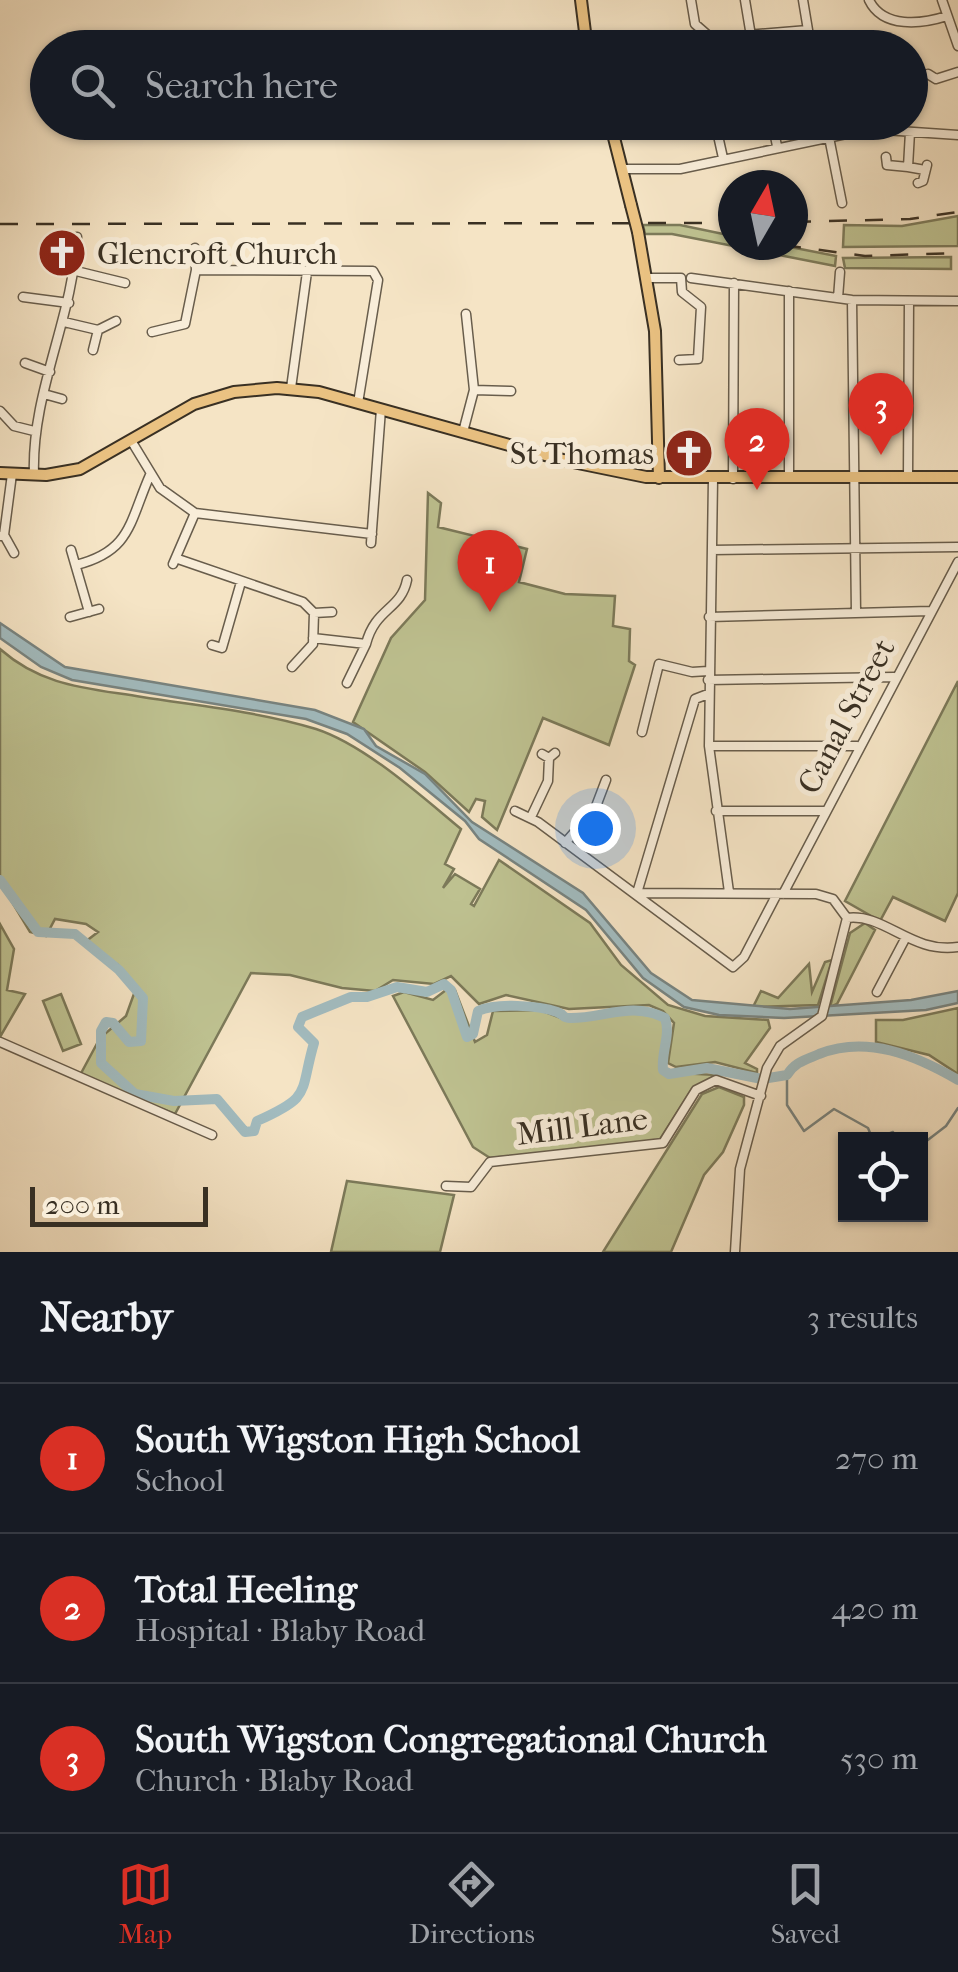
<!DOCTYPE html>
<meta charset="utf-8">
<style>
body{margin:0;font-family:"IM FELL French Canon",serif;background:#20242c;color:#f1f3f6}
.controls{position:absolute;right:30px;bottom:30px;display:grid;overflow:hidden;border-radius:0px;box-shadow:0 2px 8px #0004}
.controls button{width:90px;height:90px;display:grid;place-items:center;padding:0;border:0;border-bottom:2px solid #363941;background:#171b24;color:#f1f3f6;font:50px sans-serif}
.compass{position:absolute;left:718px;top:170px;width:90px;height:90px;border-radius:50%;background:#171b24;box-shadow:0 2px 8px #0004;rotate:9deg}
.scale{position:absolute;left:30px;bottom:25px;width:178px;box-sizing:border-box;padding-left:10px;border:5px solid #393023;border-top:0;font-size:28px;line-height:35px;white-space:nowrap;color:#393023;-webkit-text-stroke:8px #f8edd9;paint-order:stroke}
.you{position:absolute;left:595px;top:828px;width:35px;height:35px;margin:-25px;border:8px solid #fff;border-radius:50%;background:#1a73e8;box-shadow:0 0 0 15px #1a73e833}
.badge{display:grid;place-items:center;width:65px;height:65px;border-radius:50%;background:#d93025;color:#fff;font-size:32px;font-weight:700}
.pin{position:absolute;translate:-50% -82px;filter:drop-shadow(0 2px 5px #0008)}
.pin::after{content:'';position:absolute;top:52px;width:35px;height:30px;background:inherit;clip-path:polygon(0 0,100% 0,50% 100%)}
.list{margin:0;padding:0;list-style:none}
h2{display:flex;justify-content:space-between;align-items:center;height:130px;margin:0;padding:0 40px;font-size:42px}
h2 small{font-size:32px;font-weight:400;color:#9ea1a6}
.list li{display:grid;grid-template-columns:65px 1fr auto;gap:30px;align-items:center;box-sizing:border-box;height:150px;padding:0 40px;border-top:2px solid #363941}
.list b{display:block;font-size:38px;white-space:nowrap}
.list p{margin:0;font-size:32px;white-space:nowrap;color:#9ea1a6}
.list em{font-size:32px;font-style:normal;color:#9ea1a6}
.icon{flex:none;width:55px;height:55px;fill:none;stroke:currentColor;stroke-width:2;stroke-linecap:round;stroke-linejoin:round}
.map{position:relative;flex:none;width:958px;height:1252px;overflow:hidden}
.search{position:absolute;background:#171b24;box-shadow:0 2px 8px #0004;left:30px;right:30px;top:30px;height:110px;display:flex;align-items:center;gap:25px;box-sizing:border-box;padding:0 35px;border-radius:55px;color:#9ea1a6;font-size:38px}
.sheet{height:580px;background:#171b24}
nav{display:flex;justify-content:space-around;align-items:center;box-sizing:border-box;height:140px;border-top:2px solid #363941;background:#171b24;font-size:28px;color:#9ea1a6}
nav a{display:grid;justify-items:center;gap:5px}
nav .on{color:#d93025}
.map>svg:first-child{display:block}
.green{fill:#bfc392;stroke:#7c7a5a;stroke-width:2.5}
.water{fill:#a2bcc0;stroke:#788481;stroke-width:2.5}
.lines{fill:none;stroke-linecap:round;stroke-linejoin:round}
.stream{stroke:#788481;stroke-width:2.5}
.river{stroke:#a2bcc0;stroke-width:10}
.minor-casing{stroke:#685d4c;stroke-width:11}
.major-casing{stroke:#393023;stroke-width:14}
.minor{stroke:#f8edd9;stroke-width:8}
.major{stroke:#eac282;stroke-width:10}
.rail{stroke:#393023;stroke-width:2.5;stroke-dasharray:18 18;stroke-linecap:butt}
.major-bridge-casing{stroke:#393023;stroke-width:14;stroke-linecap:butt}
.major-bridge{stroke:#eac282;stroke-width:10}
.labels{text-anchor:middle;stroke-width:10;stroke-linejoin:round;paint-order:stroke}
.poi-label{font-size:32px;fill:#393023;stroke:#f8edd9;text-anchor:start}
.street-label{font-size:32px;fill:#393023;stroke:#f8edd9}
</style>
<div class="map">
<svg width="958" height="1252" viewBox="0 0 958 1252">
<rect width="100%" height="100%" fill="#f5e4c5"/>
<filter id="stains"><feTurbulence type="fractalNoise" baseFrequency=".002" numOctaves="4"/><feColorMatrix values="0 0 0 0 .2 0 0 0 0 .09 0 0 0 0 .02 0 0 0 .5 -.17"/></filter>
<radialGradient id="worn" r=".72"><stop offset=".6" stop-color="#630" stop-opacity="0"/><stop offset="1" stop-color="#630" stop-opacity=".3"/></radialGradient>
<path class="green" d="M 958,216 L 958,246 L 843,247 L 844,225 L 902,226 Z
M 643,225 L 680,225 L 733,236 L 733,245 L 780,245 L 836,256 L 835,266 L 672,234 L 645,234 Z
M 951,257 L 951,269 L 845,268 L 843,258 Z
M 428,493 L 441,503 L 438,527 L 527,549 L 519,582 L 565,594 L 615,596 L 613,626 L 630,629 L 629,661 L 635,665 L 609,745 L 543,718 L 497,830 L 482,817 L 485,801 L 476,799 L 469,812 L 425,772 L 353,722 L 391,638 L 425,600 Z
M 0,649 C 43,687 88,688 142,697 C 199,706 261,712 316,729 C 365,745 421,796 461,829 L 445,864 L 454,869 L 443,888 L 455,874 L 480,889 L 471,904 L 474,906 L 499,860 L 590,923 L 621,965 L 668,1005 L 705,1016 L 768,1020 L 770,1028 L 745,1063 L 757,1069 L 757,1073 L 715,1062 L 676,1067 L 668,1063 L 674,1023 L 663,1011 L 649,1005 L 569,1009 L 506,995 L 479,1004 L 451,976 L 434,984 L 393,980 L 375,991 L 342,988 L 290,975 L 251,973 L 175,1114 L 79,1077 L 100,1038 L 126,1016 L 135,991 L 118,965 L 85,942 L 98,932 L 86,924 L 55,919 L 46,936 L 30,932 L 0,882 Z
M 958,681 L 958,893 L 945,921 L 893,897 L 880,921 L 845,901 Z
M 865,923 L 875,930 L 837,1004 L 830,1007 L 850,933 Z
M 0,924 L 14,949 L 7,990 L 25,994 L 0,1037 Z
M 832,960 L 818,1005 L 753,1007 L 761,991 L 778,998 L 809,964 L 812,992 L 825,962 Z
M 446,990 L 455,990 L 475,1042 L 487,1035 L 493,1011 L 540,1010 L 566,1020 L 641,1010 L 663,1020 C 670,1037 655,1054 662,1072 L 716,1075 L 692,1089 L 659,1141 L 490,1158 L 473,1147 L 393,996 L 404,992 L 433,1000 Z
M 61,994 L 81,1044 L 63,1051 L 43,1001 Z
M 958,1008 L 958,1074 L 929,1055 L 876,1042 L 876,1020 L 903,1020 Z
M 719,1087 L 744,1097 L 744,1105 L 723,1152 L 704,1175 L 671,1252 L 603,1252 L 702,1094 Z
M 347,1181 L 454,1195 L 440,1252 L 331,1252 Z"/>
<path class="water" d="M 0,623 L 65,667 L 315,710 L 364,729 L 376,746 L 425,774 L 472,822 L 583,893 L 651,973 L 692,1000 L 790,1009 L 911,1000 L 958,991 L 958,1003 L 926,1010 L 784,1018 L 719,1015 L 684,1007 L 643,978 L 586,910 L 479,839 L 465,821 L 400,768 L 347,734 L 306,719 L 72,680 L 41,667 L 0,638 Z"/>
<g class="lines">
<path class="stream" d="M 787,1075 L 787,1105 L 804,1131 L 834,1109 L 868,1128 L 873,1140
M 875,1139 L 893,1132 L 897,1140
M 920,1146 L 946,1126 L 958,1108"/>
<path class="river" d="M 0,880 L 38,932 L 75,934 L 119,970 L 143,998 L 141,1041 L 129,1042 L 113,1023 L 106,1022 L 101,1031 L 101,1063 L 135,1094 L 174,1101 L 217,1099 L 245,1132 L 254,1131 L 257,1121 C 313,1096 299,1094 314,1043 L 298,1027 L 302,1017 L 351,997 L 367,997 L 397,987 L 427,992 L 444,984 L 451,990 L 467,1037 L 473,1034 L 478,1011 C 496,1003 538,1005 557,1012 C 567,1016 561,1018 571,1018 C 605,1018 631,1001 665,1018 C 671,1035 661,1052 663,1070 L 669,1074 L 707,1068 L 762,1079 L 787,1075 C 795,1062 805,1060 819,1054 C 867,1035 915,1055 958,1080"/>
<g class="minor-casing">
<path id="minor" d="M 691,0 L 695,24 L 711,38 L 808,30
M 745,0 L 751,36
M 803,0 L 811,48
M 869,0 C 883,29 922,24 947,16
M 942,0 L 958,46
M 309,42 L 410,48
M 928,74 L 936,79 L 958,72
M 715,122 L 723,158
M 772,122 L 777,146
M 826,122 L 842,203
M 910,132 L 908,167 L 925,170
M 886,157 L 887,165 L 908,167
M 623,169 L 680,169 L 870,129 L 958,135
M 918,183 L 923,181 L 927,165
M 195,248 L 196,270
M 76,271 L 125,283
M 648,278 L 681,278 L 682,292 L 701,307 L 698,359 L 679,360
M 691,278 L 852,300 L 958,301
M 23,297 L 69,303
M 838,298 L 840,272
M 852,300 L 856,612
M 64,322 L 98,330
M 152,332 L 185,324 L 196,270 L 373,271 L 378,280 L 358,403
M 93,350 L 98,330 L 116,321
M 25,363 L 50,372
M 291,388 L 307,272
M 474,390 L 511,391
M 44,394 L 62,399
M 0,411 L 14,426 L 34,431
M 463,432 L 474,390 L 466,314
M 132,442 L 160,488 L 195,513 L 372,534
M 34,475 C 31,393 73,318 77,237
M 908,477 L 909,301
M 789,478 L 789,291
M 713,479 L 709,746 L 729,892
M 733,479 L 734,283
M 4,535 L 14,553
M 0,536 L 4,535 L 12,474
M 371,543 L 381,409
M 71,550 L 89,612
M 712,550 L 958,547
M 178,559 L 303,602 L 314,613 L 313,644 L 292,667
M 173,564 L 195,513
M 76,565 C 131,551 129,523 150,475
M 314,613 L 332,612
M 70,617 L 99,609
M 709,617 L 930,611
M 313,638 L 366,644 C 375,608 401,610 407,580
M 212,645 L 222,648 L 241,582
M 708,680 L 894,677
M 347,683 L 366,644
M 708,694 L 695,699 L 637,893 L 816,894 L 833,899 L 847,918
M 642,732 L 659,664 L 692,672 L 708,671
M 709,746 L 857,746
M 542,754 L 549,758 L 555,753
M 515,811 L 538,822 L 733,967 L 744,957 L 777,894
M 716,811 L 825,811
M 531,817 L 548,781 L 549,758
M 565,843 L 595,809 L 606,780
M 783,894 L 958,562
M 847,918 C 885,913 911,954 958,947
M 877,992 L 905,939
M 0,1042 L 212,1135
M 446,1186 L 471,1187 L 490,1162 L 663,1143 L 696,1090 L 716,1080 L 761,1096
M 735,1252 L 740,1169 L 767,1068 L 780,1046 L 822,1016 L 847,918"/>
</g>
<g class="major-casing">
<path id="major" d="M 581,0 L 587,48
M 610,122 L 631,205
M 638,232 L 655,331 L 659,478
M 0,473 L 46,475 L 80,469 L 194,404 L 234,392 L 277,388 L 319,392 L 563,460 L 646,477 L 958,477"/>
</g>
<use href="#minor" class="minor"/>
<use href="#major" class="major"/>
<path class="rail" d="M 793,222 L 910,219 L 958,212
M 0,224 L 733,223
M 783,245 L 865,256 L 958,253"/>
<g class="major-bridge-casing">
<path id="major-bridge" d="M 631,205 L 638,232"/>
</g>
<use href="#major-bridge" class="major-bridge"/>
</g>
<defs>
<g id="church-disc" transform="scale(2.5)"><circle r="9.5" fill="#8f2418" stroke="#f8edd9"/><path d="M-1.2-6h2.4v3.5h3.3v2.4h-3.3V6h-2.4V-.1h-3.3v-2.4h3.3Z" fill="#fff"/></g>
</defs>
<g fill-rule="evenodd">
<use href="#church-disc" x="62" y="253"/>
<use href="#church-disc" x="689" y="453"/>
</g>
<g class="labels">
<g class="poi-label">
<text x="97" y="264">Glencroft Church</text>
<text x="654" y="464" text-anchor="end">St Thomas</text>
</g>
<g class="street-label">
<text transform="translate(846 716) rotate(-62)" y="11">Canal Street</text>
<text transform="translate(582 1126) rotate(-7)" y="11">Mill Lane</text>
</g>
</g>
<rect width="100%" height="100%" filter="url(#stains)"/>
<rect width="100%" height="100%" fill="url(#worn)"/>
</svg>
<div class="controls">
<button><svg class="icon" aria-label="locate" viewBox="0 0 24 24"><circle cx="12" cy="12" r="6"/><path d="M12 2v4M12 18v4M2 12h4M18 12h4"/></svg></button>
</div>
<svg class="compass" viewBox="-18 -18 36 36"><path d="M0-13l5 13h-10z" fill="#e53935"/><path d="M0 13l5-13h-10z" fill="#9ea1a6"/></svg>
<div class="scale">200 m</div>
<div class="you"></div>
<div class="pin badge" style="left:490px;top:612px">1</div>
<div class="pin badge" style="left:757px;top:490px">2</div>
<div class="pin badge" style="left:881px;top:455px">3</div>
<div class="search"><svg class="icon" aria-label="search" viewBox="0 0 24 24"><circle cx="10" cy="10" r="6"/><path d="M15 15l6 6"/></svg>Search here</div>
</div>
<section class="sheet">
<h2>Nearby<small>3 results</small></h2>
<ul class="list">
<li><span class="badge">1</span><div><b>South Wigston High School</b><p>School</p></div><em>270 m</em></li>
<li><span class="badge">2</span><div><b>Total Heeling</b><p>Hospital · Blaby Road</p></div><em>420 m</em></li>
<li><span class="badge">3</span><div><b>South Wigston Congregational Church</b><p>Church · Blaby Road</p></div><em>530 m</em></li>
</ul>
</section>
<nav>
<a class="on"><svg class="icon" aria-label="map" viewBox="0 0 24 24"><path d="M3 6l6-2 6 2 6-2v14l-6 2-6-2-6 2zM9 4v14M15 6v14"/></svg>Map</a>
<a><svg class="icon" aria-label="directions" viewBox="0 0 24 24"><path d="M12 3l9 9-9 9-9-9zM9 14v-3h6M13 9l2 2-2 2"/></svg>Directions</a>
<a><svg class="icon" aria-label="saved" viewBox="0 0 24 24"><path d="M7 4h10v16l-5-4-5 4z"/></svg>Saved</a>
</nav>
